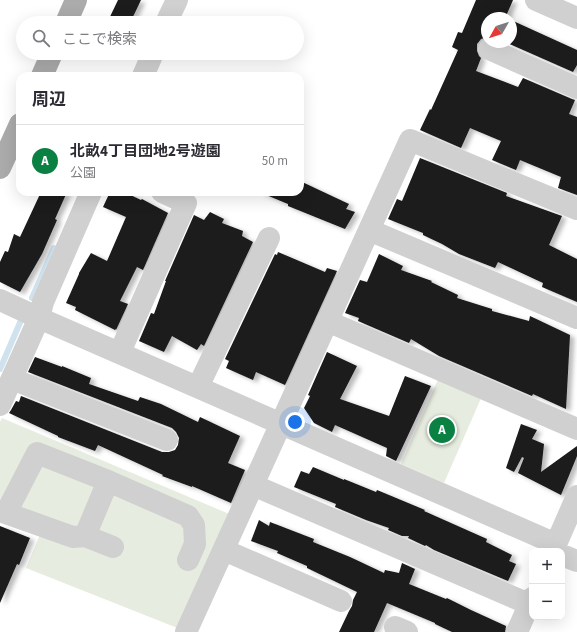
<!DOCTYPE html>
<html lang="ja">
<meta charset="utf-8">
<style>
body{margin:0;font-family:"Source Sans 3","Noto Sans JP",sans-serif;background:#f2f2f3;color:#2b2b33}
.controls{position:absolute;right:12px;bottom:12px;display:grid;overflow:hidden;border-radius:8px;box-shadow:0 4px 16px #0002}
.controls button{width:36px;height:36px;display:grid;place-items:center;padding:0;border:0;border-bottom:1px solid #e1e1e2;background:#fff;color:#2b2b33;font:20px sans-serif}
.compass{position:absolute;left:481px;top:12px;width:36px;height:36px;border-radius:50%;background:#fff;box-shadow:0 4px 16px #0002;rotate:231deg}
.you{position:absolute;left:295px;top:422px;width:14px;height:14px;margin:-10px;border:3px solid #fff;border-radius:50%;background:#1a73e8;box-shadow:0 0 0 6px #1a73e833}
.badge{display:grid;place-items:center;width:26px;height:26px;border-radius:50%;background:#0b8043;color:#fff;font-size:13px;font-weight:700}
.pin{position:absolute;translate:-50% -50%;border:2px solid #fff;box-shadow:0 1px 4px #0006}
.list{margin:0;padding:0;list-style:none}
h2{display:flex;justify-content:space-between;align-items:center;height:52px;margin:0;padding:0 16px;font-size:17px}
h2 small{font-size:13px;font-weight:400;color:#7c7c81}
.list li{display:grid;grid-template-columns:26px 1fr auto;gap:12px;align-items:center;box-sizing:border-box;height:72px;padding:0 16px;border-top:1px solid #e1e1e2}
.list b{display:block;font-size:15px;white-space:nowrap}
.list p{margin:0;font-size:13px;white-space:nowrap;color:#7c7c81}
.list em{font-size:13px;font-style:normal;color:#7c7c81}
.icon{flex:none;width:22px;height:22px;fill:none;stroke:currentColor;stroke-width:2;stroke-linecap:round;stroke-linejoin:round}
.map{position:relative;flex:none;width:577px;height:632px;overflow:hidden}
.search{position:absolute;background:#fff;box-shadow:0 4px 16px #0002;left:16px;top:16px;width:288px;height:44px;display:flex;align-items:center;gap:10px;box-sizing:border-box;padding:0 14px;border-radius:22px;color:#7c7c81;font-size:15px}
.panel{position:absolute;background:#fff;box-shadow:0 4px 16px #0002;left:16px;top:72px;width:288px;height:124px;border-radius:12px}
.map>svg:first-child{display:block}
.green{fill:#e6ecdf}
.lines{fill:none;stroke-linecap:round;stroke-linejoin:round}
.stream{stroke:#cfe2ee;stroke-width:6}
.building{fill:#1a1a1a;filter:url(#shadow)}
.minor{stroke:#d0d0d0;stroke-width:22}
.major{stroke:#ababab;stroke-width:22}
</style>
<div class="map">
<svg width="577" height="632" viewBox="0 0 577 632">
<defs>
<filter id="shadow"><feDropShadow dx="4.5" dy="2.5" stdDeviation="2" flood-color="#0004"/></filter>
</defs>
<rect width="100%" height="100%" fill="#fff"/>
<path class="green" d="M 439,377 L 482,396 L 444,483 L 401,464 Z
M 2,418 L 234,516 L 180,629 L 26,568 L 47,518 L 0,502 L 0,422 Z"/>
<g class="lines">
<path class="stream" d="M 32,298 L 54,248
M 0,369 L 22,318"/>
</g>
<path class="building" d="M 118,0 L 141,0 L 130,23 L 107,23 Z
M 476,0 L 513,0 L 506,16 L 508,16 L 508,18 L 487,18 L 487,37 L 481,39 L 477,44 L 477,51 L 479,56 L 481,58 L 476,71 L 518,87 L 523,78 L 572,99 L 575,100 L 569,114 L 577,117 L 577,195 L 558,188 L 561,177 L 520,160 L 516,170 L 492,160 L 501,141 L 470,128 L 461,148 L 420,130 L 430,109 L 431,110 L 458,50 L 452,47 L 458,32 L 462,33 Z
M 511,20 L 577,50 L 577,65 L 573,72 L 505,42 L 511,42 Z
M 420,158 L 507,193 L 506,196 L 562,216 L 549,245 L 577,259 L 577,302 L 542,287 L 543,283 L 498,262 L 495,268 L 459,254 L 442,244 L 423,235 L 423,233 L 388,219 L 397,199 L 402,201 Z
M 300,181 L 349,204 L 346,209 L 355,212 L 345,229 L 288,206 L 288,204 L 259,192 L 300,192 Z
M 41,192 L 67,192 L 55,219 L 57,220 L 42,254 L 20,292 L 0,282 L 0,262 L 5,251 L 8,252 L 14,234 L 20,237 Z
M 110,192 L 124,192 L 141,200 L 142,199 L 168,213 L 143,270 L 137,267 L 120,301 L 128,304 L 116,330 L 115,329 L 115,330 L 75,310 L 76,307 L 66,303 L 79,274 L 79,273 L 91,253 L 107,261 L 126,217 L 103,207 Z
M 210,212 L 224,219 L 222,223 L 243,231 L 242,236 L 253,242 L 204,346 L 201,344 L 197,350 L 172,336 L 164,352 L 139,341 L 151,313 L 154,314 L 166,281 L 165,281 L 194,215 L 204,220 Z
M 278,252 L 325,272 L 327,268 L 337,271 L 285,385 L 256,372 L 253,380 L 226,368 L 229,361 L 225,359 L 275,254 L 277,255 Z
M 379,254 L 403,266 L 401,270 L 432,281 L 431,282 L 458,295 L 457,298 L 492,309 L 492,311 L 529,321 L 530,316 L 570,335 L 566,409 L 533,394 L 532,396 L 439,356 L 411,339 L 409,343 L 358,321 L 359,318 L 345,313 L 360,280 L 367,282 Z
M 327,352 L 357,366 L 340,399 L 389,416 L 405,376 L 431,386 L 396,461 L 386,456 L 387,448 L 335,425 L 332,432 L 314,423 L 304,408 L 310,396 L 308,395 Z
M 35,357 L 62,367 L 62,366 L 91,378 L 89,384 L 138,401 L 140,397 L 161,404 L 198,422 L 200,417 L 240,436 L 228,463 L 245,470 L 231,503 L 192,486 L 192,487 L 162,476 L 163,475 L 98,445 L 95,451 L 58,437 L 58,436 L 9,413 L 11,410 L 16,401 L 19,402 L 21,396 L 162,452 L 169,452 L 175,450 L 178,445 L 179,438 L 176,432 L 172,428 L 28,372 Z
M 521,424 L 537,430 L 532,439 L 544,444 L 541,472 L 577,446 L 577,456 L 561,495 L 518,473 L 524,458 L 522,457 L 514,472 L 506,468 Z
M 313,467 L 344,480 L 344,479 L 376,492 L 377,490 L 425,510 L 424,511 L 487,539 L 486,542 L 512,555 L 509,561 L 516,564 L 508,581 L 434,550 L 426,545 L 425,546 L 408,538 L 409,536 L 402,536 L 388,530 L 389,528 L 366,520 L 335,507 L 336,504 L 294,487 L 301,471 L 309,474 Z
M 259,520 L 269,526 L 270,522 L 314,539 L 313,542 L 350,557 L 384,573 L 385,570 L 399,573 L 402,563 L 415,569 L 409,584 L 446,599 L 447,598 L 471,610 L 506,626 L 505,632 L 452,632 L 435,624 L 435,623 L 387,603 L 374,632 L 339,632 L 349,611 L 352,606 L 353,600 L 357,592 L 307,568 L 307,566 L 277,553 L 278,551 L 251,541 Z
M 0,526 L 30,538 L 19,565 L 17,564 L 0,603 Z"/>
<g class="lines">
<path class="minor" d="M 536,0 L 577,18
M 166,23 L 177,0
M 489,49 L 577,88
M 143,76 L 153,53
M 369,230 L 577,318
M 0,300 L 39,318 L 556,544
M 327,321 L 577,429
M 120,352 L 186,203 L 162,192
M 12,379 L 167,440
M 198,387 L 269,238
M 0,405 L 39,318 L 43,302 L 91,192
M 253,485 L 529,604
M 0,511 L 73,537 L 85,536 L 113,547
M 6,513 L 37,453 L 108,481
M 85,536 L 108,481 L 188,516 L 194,525 L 195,544 L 188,560
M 224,550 L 341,601
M 553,551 L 577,496
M 562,555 L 577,561
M 395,627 L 407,632
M 186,632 L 410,140 L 577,209
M 517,632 L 532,598"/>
<path class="major" d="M 66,23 L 76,0
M 42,76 L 52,53
M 0,168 L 20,124"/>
</g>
</svg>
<div class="controls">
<button>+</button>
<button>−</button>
</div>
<svg class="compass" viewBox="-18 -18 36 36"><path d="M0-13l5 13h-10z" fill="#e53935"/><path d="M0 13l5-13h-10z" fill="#7c7c81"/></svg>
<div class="you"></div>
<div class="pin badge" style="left:442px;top:430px">A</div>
<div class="search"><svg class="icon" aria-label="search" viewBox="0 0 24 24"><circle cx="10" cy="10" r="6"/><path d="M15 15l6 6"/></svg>ここで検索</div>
<section class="panel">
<h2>周辺<small></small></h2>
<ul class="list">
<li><span class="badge">A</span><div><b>北畝4丁目団地2号遊園</b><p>公園</p></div><em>50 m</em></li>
</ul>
</section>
</div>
